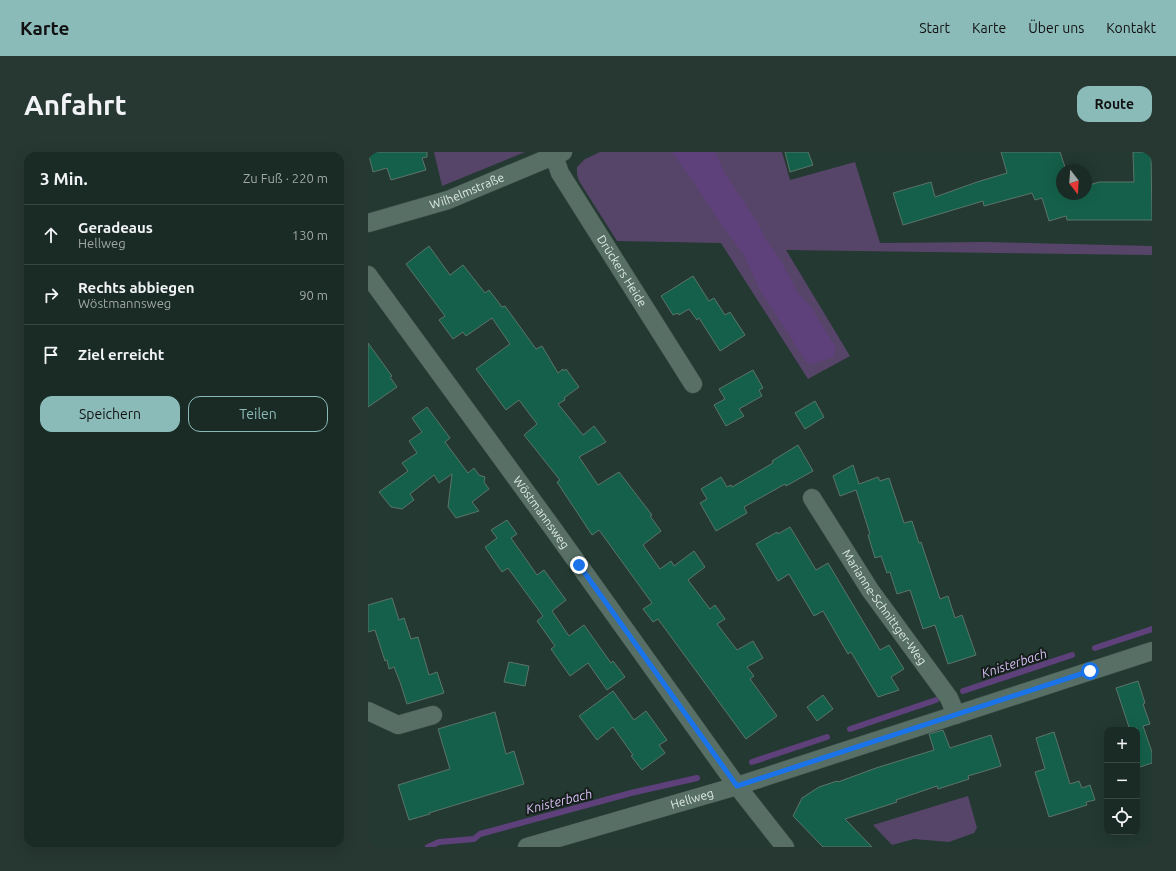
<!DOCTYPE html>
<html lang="de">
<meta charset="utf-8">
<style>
body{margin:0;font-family:Ubuntu,sans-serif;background:#273732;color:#f1f3f6}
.controls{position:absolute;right:12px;bottom:12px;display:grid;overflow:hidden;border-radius:8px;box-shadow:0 4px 16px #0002}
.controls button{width:36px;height:36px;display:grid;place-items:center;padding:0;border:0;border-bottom:1px solid #384742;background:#1a2b25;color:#f1f3f6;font:20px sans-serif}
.compass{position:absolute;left:688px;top:12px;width:36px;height:36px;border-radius:50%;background:#1a2b25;box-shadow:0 4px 16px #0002;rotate:163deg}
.stop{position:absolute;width:12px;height:12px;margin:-9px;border:3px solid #1a73e8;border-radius:50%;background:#fff}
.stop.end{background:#1a73e8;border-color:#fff;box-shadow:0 1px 4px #0008}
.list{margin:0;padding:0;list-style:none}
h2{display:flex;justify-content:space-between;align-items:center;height:52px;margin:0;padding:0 16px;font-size:17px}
h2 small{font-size:13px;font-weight:400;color:#9fa7a7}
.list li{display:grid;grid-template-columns:26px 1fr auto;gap:12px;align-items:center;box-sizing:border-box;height:60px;padding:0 16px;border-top:1px solid #384742}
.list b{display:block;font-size:15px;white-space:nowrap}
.list p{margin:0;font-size:13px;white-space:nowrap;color:#9fa7a7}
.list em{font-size:13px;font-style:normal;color:#9fa7a7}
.actions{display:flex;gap:8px;padding:12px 16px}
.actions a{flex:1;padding:9px 0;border:1px solid #8bbbb9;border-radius:12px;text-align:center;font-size:14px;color:#8bbbb9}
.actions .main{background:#8bbbb9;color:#111}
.icon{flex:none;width:22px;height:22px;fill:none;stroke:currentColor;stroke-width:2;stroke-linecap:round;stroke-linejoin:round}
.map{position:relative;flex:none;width:784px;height:695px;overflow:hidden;border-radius:12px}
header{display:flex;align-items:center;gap:24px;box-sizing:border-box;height:56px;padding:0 20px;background:#8bbbb9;color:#111}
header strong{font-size:19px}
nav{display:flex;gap:22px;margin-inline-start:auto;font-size:14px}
.intro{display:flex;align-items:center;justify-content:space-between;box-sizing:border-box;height:96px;padding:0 24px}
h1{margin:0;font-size:28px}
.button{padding:10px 18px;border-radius:12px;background:#8bbbb9;color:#111;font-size:14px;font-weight:700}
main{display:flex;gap:24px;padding:0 24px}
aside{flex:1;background:#1a2b25;border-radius:12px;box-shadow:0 4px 16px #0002}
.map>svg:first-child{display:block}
.green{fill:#574569}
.water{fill:#5e407b}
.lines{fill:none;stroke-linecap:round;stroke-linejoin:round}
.stream{stroke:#5e407b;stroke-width:6}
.building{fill:#15604a;stroke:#5c746a}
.minor-casing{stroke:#41554e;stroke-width:19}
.minor{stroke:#576f65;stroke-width:18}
.route{stroke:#1a73e8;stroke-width:5}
.labels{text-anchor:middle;stroke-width:4;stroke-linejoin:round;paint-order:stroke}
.street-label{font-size:12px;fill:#ddeae4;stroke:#141e1a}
.water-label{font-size:13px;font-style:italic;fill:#d9bff5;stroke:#141e1a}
</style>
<header>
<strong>Karte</strong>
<nav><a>Start</a><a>Karte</a><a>Über uns</a><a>Kontakt</a></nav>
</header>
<div class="intro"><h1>Anfahrt</h1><a class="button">Route</a></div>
<main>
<aside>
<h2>3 Min.<small>Zu Fuß · 220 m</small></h2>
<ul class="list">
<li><svg class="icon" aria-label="ahead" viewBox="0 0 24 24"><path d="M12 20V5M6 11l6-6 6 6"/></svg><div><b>Geradeaus</b><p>Hellweg</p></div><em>130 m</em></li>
<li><svg class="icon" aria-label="right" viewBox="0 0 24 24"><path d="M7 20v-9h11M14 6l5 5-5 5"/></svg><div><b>Rechts abbiegen</b><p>Wöstmannsweg</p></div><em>90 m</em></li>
<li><svg class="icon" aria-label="arrive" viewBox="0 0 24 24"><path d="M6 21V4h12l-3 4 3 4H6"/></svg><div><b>Ziel erreicht</b></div></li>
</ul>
<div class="actions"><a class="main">Speichern</a><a>Teilen</a></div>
</aside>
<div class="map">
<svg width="784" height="695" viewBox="0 0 784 695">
<rect width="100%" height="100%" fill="#233931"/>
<path class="green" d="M 66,0 L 157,0 L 74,34 Z
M 232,0 L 414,0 L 422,28 L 487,10 L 512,91 L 617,90 L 784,94 L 784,103 L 418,98 L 482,204 L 440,227 L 353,91 L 249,89 L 211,29 L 209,22 L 209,15 L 217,7 Z
M 600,644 L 609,676 L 606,681 L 581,690 L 546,687 L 524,693 L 505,673 Z"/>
<path class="water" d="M 304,0 L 347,0 L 358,23 L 390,72 L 398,88 L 412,107 L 430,141 L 443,155 L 468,196 L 465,205 L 446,212 L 439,211 L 392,138 L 376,103 L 357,78 L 324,28 Z"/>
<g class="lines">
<path class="stream" d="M 727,496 L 784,477
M 595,539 L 704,503
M 482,577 L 568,548
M 384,610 L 459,585
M 60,695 L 71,690 L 106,687 L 112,682 L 263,641 L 329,626"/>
</g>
<path class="building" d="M 0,0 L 59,0 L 59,5 L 54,6 L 58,18 L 23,28 L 19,16 L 5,20 Z
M 417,0 L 440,0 L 445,13 L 422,20 Z
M 633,0 L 692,0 L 698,18 L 694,18 L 694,42 L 718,42 L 718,34 L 731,30 L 766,30 L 765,0 L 783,0 L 784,68 L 699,68 L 698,64 L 681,69 L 674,46 L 667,48 L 664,41 L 616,54 L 615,49 L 535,73 L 525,41 L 563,30 L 567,45 L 609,30 L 639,21 Z
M 61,94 L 82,123 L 95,113 L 117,141 L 121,138 L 134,155 L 137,154 L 168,197 L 174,194 L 190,221 L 195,217 L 196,219 L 198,217 L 211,235 L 196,246 L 197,248 L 190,252 L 215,283 L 226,274 L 238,290 L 211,305 L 230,333 L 251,320 L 284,363 L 282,364 L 293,379 L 275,393 L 292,417 L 303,409 L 306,414 L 326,399 L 337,415 L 320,428 L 342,457 L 347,453 L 357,467 L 349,472 L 369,498 L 385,489 L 395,506 L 379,515 L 386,524 L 382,527 L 409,564 L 378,587 L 290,467 L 285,470 L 275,457 L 284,451 L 231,378 L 224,383 L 189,330 L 192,328 L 156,283 L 169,272 L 151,248 L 138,258 L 108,217 L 142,192 L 124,166 L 98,184 L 95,180 L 85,187 L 71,168 L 77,164 L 38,112 Z
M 325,124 L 341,149 L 346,146 L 357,163 L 362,160 L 377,183 L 352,199 L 331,166 L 329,168 L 321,157 L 311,163 L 310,161 L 305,163 L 293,144 Z
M 0,191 L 24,224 L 22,225 L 29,235 L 0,255 Z
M 385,218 L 395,236 L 391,238 L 394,244 L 371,257 L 376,264 L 358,274 L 346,253 L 357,247 L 351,237 Z
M 447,249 L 456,265 L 437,277 L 427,261 Z
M 59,255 L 82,286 L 77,290 L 100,321 L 106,316 L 111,323 L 117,325 L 116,330 L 121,337 L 104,350 L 111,359 L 88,366 L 80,355 L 84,322 L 71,331 L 66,323 L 42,342 L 46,348 L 34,357 L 23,355 L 11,340 L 40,319 L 34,311 L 49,301 L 41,289 L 54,280 L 44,266 Z
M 430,293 L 445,319 L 418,334 L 417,332 L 376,355 L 379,361 L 348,379 L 332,351 L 339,347 L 333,337 L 353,325 L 359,335 L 363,333 L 364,335 L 405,311 L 404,309 Z
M 485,313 L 491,332 L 510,325 L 512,329 L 521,326 L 536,371 L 544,369 L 551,391 L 553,390 L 572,447 L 580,444 L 587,466 L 594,463 L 608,503 L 580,512 L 567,473 L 555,477 L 542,438 L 529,442 L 522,420 L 519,421 L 513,404 L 507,406 L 500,383 L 502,382 L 488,338 L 472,344 L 465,324 Z
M 139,368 L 149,382 L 143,386 L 169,423 L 176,418 L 198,448 L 184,459 L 201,484 L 216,473 L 243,511 L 245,509 L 257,525 L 239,538 L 220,511 L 202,524 L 183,497 L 187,494 L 169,469 L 175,464 L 140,416 L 134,420 L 117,395 L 129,386 L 123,378 Z
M 422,375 L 448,418 L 460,411 L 512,498 L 521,493 L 536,517 L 523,525 L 531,538 L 510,545 L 483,500 L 480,502 L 455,459 L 446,464 L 421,422 L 410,429 L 388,392 L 409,380 L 410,382 Z
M 24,446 L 31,468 L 36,466 L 43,487 L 50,485 L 61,523 L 69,520 L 76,541 L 39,552 L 32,530 L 26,515 L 21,517 L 19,508 L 17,509 L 7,478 L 0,480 L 0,453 Z
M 141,510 L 161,514 L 157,534 L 136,530 Z
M 770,529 L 777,551 L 775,552 L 782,572 L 775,574 L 784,600 L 784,611 L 769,616 L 769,576 L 762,578 L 748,536 Z
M 245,539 L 266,568 L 278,559 L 299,588 L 291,593 L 297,601 L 274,618 L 263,604 L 265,603 L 245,575 L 229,588 L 211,564 Z
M 455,543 L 465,557 L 449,569 L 439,555 Z
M 127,560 L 138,602 L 146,599 L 156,632 L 61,661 L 62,662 L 41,668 L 30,633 L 82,617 L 70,577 Z
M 575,578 L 582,596 L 623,583 L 633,614 L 600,624 L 601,627 L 570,637 L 569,634 L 528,648 L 529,650 L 477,667 L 504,695 L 455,695 L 425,664 L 434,646 L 451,635 L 469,629 L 470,630 L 508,616 L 566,598 L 561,582 Z
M 686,580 L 702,632 L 711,629 L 714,636 L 722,633 L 727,648 L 718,650 L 719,653 L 681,665 L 667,620 L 677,617 L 668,586 Z"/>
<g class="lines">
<g class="minor-casing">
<g id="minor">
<path id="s1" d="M 186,4 L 192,21 L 325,232"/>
<path id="s2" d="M 0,71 L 80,48 L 195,0"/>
<path id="s3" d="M 0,123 L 186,378 L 369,634 L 417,695"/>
<path id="s4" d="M 444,346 L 502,438 L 581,546 L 588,563"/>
<path d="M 0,559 L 30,573 L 65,563"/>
<path id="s5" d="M 159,695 L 369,634 L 784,499"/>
</g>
</g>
<use href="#minor" class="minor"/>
</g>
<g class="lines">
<path class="route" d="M 211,413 L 369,634 L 722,519"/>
</g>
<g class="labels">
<g class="street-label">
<text dy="4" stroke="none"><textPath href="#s2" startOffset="104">Wilhelmstraße</textPath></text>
<text dy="4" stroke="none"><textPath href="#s1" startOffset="134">Drückers Heide</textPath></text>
<text dy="4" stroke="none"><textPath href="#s3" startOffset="294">Wöstmannsweg</textPath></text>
<text dy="4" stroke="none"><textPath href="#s4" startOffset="131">Marianne-Schnittger-Weg</textPath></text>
<text dy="4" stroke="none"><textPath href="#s5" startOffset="172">Hellweg</textPath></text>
</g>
<g class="water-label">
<text transform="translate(646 511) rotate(-18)" y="5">Knisterbach</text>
<text transform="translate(191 649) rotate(-14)" y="5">Knisterbach</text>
</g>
</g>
</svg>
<div class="controls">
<button>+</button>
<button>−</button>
<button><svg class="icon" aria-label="locate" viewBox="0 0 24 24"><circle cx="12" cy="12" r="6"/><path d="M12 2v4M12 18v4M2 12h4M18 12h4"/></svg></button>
</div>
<svg class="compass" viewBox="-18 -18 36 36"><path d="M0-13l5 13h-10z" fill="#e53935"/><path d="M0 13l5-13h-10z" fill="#9fa7a7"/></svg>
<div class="stop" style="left:722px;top:519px"></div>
<div class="stop end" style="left:211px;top:413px"></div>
</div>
</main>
